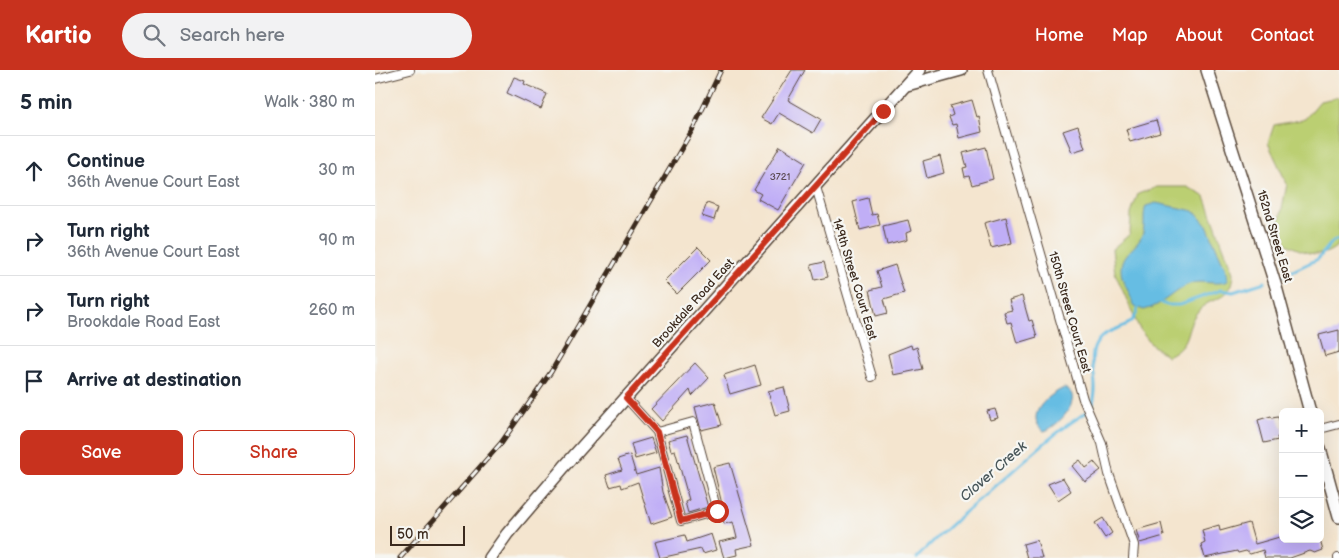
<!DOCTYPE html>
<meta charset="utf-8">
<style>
body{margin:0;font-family:"Balsamiq Sans",sans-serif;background:#f2f2f3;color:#1f2937}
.controls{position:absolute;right:15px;bottom:15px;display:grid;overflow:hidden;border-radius:8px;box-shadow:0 5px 20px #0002}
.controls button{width:45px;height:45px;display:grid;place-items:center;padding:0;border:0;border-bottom:1px solid #e0e1e3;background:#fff;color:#1f2937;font:25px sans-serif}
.scale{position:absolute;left:15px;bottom:12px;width:75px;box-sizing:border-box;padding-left:5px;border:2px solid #3b2a1e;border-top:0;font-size:14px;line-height:18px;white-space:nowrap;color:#3b2a1e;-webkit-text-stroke:4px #f6f6f2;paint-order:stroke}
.stop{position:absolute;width:15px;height:15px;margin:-11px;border:4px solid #c8321e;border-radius:50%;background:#fff}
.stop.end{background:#c8321e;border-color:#fff;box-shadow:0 1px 5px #0008}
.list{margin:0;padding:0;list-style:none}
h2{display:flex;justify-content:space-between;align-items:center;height:65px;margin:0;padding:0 20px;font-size:21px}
h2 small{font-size:16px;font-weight:400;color:#747a83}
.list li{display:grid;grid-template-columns:32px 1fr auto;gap:15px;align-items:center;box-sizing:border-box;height:70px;padding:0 20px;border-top:1px solid #e0e1e3}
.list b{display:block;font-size:19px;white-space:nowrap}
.list p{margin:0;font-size:16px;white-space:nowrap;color:#747a83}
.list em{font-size:16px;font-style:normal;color:#747a83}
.actions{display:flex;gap:10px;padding:15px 20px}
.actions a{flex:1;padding:11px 0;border:1px solid #c8321e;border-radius:8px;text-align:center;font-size:18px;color:#c8321e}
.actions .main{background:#c8321e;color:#fff}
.icon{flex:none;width:28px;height:28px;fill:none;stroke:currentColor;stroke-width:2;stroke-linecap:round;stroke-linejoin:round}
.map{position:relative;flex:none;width:964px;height:488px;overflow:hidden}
header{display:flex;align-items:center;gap:30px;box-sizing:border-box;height:70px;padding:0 25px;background:#c8321e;color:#fff}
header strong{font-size:24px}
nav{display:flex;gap:28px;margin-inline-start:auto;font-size:18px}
.search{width:350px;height:45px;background:#f2f2f3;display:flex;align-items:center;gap:12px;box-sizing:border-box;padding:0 18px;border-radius:28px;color:#747a83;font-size:19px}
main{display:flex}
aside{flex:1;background:#fff}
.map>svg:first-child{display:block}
.green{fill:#bbcf72;stroke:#7b7c48}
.water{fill:#66bde3;stroke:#507480}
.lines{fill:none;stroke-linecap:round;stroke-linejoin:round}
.stream{stroke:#66bde3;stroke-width:3}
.building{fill:#c0aef6}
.street-casing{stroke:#574639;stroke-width:10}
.secondary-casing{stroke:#574639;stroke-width:14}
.street{stroke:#fff;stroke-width:8}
.secondary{stroke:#fff;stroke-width:11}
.rail-casing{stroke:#3b2a1e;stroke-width:5}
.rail{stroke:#f6f6f2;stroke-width:3;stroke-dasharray:9;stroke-linecap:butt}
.route{stroke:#c8321e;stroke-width:6}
.labels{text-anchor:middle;stroke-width:4.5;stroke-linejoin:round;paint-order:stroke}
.number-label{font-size:10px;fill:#5c4b54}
.street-label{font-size:12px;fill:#3b2a1e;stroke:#f6f6f2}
.water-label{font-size:14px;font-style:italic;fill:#485659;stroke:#f6f6f2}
</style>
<header>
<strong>Kartio</strong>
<div class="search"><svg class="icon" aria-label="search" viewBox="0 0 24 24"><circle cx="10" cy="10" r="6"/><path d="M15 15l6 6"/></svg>Search here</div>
<nav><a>Home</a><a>Map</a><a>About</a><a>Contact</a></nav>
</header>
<main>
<aside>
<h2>5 min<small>Walk · 380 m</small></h2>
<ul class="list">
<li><svg class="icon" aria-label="ahead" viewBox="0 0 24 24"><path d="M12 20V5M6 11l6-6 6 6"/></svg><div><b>Continue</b><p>36th Avenue Court East</p></div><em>30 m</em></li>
<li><svg class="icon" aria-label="right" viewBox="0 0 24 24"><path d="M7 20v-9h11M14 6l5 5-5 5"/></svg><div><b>Turn right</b><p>36th Avenue Court East</p></div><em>90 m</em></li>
<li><svg class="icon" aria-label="right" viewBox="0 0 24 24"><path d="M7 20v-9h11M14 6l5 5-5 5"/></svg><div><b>Turn right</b><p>Brookdale Road East</p></div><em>260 m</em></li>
<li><svg class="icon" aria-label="arrive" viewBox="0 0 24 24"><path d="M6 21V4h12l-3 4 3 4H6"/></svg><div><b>Arrive at destination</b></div></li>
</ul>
<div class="actions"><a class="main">Save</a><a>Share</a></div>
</aside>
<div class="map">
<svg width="964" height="488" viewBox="0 0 964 488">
<rect width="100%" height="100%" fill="#f6f6f2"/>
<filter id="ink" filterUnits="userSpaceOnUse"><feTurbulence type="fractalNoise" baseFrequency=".02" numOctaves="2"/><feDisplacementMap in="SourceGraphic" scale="10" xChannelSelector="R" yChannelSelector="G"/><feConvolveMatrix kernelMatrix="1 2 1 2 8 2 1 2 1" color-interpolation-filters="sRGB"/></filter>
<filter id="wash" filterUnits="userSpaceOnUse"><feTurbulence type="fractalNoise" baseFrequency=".0096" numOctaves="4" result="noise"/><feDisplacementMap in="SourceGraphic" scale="20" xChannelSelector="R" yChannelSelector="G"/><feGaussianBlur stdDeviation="1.12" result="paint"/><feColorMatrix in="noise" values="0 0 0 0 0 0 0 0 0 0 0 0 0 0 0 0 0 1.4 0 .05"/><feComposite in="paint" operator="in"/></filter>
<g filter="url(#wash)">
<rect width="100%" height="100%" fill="#f4e5cf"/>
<path class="green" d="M 964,27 L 964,174 C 948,191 930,183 912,174 L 904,153 L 912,114 L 893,73 L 899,55 L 930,49 L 945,31 Z
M 782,117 L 812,117 L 830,127 L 858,203 C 856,234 837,225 824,240 C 807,259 819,273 792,286 L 776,274 L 765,260 L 740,203 L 737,179 L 755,164 L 756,144 L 763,124 Z"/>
<path class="water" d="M 781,133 L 819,141 L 832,156 L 852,203 L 853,211 C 841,216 829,210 817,213 C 799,219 788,236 769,240 L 758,235 C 756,223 745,210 746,198 C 747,183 761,179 767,166 C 771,155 767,146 771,136 Z
M 689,318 C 712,326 682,358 669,361 C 648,346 673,325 689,318 Z"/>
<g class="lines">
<path class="stream" d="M 907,206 L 943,189 L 958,171 L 964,169
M 783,231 L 791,235 L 804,235 L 846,220 L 858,222 L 890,212
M 542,488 C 564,463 590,443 615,421 C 649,392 678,362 717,339 C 718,333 720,326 720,320 C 721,305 713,288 721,274 C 729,260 742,260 753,254 C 761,250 761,241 765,234"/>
</g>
<g id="blocks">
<path class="building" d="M 417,0 L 430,0 L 413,30 L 446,49 L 438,63 L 404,43 L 397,54 L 386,48 Z
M 139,7 L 150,11 L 149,14 L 172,24 L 166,39 L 132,23 Z
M 597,30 L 602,47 L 604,46 L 607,62 L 584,68 L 581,54 L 577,55 L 574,47 L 578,45 L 575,36 Z
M 781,50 L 785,63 L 755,72 L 751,59 Z
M 703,56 L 710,78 L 697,82 L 688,61 Z
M 405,76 L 431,92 L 403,140 L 383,129 L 386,124 L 379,120 Z
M 611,77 L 618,109 L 597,115 L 594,106 L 590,107 L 588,98 L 592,97 L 588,83 Z
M 565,86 L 569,103 L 552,108 L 548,91 Z
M 493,128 L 497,145 L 502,144 L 505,155 L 485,160 L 478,132 Z
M 332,133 L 343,137 L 339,150 L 327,146 Z
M 631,147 L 637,173 L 616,178 L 609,153 Z
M 533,150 L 536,161 L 531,163 L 532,170 L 512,175 L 508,156 Z
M 323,177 L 336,190 L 302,224 L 289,211 Z
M 449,192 L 453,207 L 440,210 L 436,195 Z
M 520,195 L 529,223 L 509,229 L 513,243 L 501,246 L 495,220 L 507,217 L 502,201 Z
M 647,226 L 654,251 L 657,250 L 662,267 L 642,273 L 636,252 L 632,253 L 629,242 L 637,240 L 634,230 Z
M 964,260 L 964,282 L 950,286 L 944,265 Z
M 536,275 L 537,279 L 542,277 L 548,299 L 518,305 L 513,284 Z
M 320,293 L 334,308 L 317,326 L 315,320 L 287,351 L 276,339 Z
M 380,295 L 386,315 L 355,324 L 349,305 Z
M 409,317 L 415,341 L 400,345 L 393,321 Z
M 340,332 L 347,355 L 326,360 L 320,337 Z
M 620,339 L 623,348 L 615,350 L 612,341 Z
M 896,346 L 897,348 L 903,347 L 908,358 L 908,366 L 902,367 L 903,370 L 889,373 L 883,350 Z
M 312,365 L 333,437 L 313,443 L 310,432 L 314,430 L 300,380 L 296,381 L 293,370 Z
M 276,368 L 281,383 L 260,389 L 256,374 Z
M 255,385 L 261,405 L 284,398 L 288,422 L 297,447 L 276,454 L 263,412 L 247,418 L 246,414 L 235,417 L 231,405 L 247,400 L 243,389 Z
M 705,390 L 711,398 L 719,392 L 726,400 L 710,412 L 697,396 Z
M 355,393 L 379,475 L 361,479 L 362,485 L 349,488 L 344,472 L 362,468 L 358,452 L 349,454 L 346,430 L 338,397 Z
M 688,408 L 696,421 L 683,430 L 673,414 Z
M 728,448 L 737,463 L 730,468 L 720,453 Z
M 786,453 L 789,466 L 765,473 L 761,460 Z
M 874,453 L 880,474 L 908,466 L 908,469 L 945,469 L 948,480 L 940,483 L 935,481 L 915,488 L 890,488 L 888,480 L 875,484 L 871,481 L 863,483 L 862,481 L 830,488 L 826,474 L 830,472 L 827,460 L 844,455 L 845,461 Z
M 336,464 L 341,480 L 328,484 L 326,479 L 285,488 L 280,472 L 310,465 L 312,472 Z
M 662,470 L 667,488 L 652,488 L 648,474 Z"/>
</g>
</g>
<g filter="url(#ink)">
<use href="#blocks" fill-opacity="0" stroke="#574639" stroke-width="1"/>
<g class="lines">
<g class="street-casing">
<path id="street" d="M 613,0 L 708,329 L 727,373 L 734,404 L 759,475 L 758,488
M 0,9 L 35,0
M 441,117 L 497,307
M 251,328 L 282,362 L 306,451 L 342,441 L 318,352 L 282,362
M 945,359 L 964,354
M 963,488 L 964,488"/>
</g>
<g class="secondary-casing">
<path id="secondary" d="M 832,0 L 901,217 L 935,342
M 532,15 L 586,0
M 945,378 L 964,447
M 115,488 L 132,464 L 189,397 L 544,0"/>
</g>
<use href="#street" class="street"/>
<use href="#secondary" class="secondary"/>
<g class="rail-casing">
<path id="rail" d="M 25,488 L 126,373 L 176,302 L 319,57 L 346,0"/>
</g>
<use href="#rail" class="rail"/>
</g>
</g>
<g class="lines" filter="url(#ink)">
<path class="route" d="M 342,441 L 306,451 L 282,362 L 251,328 L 508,41"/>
</g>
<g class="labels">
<g class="number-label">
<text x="405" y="110">3721</text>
</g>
<g class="street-label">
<text transform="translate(900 166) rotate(73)" y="4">152nd Street East</text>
<text transform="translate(480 209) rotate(73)" y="4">149th Street Court East</text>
<text transform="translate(318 233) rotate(-48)" y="4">Brookdale Road East</text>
<text transform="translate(695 242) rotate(74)" y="4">150th Street Court East</text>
</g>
<g class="water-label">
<text transform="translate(618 401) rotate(-41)" y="5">Clover Creek</text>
</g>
</g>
</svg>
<div class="controls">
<button>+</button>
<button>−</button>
<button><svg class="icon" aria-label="layers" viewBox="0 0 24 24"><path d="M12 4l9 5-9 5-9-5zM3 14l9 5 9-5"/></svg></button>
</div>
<div class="scale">50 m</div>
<div class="stop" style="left:342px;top:441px"></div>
<div class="stop end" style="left:508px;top:41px"></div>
</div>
</main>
